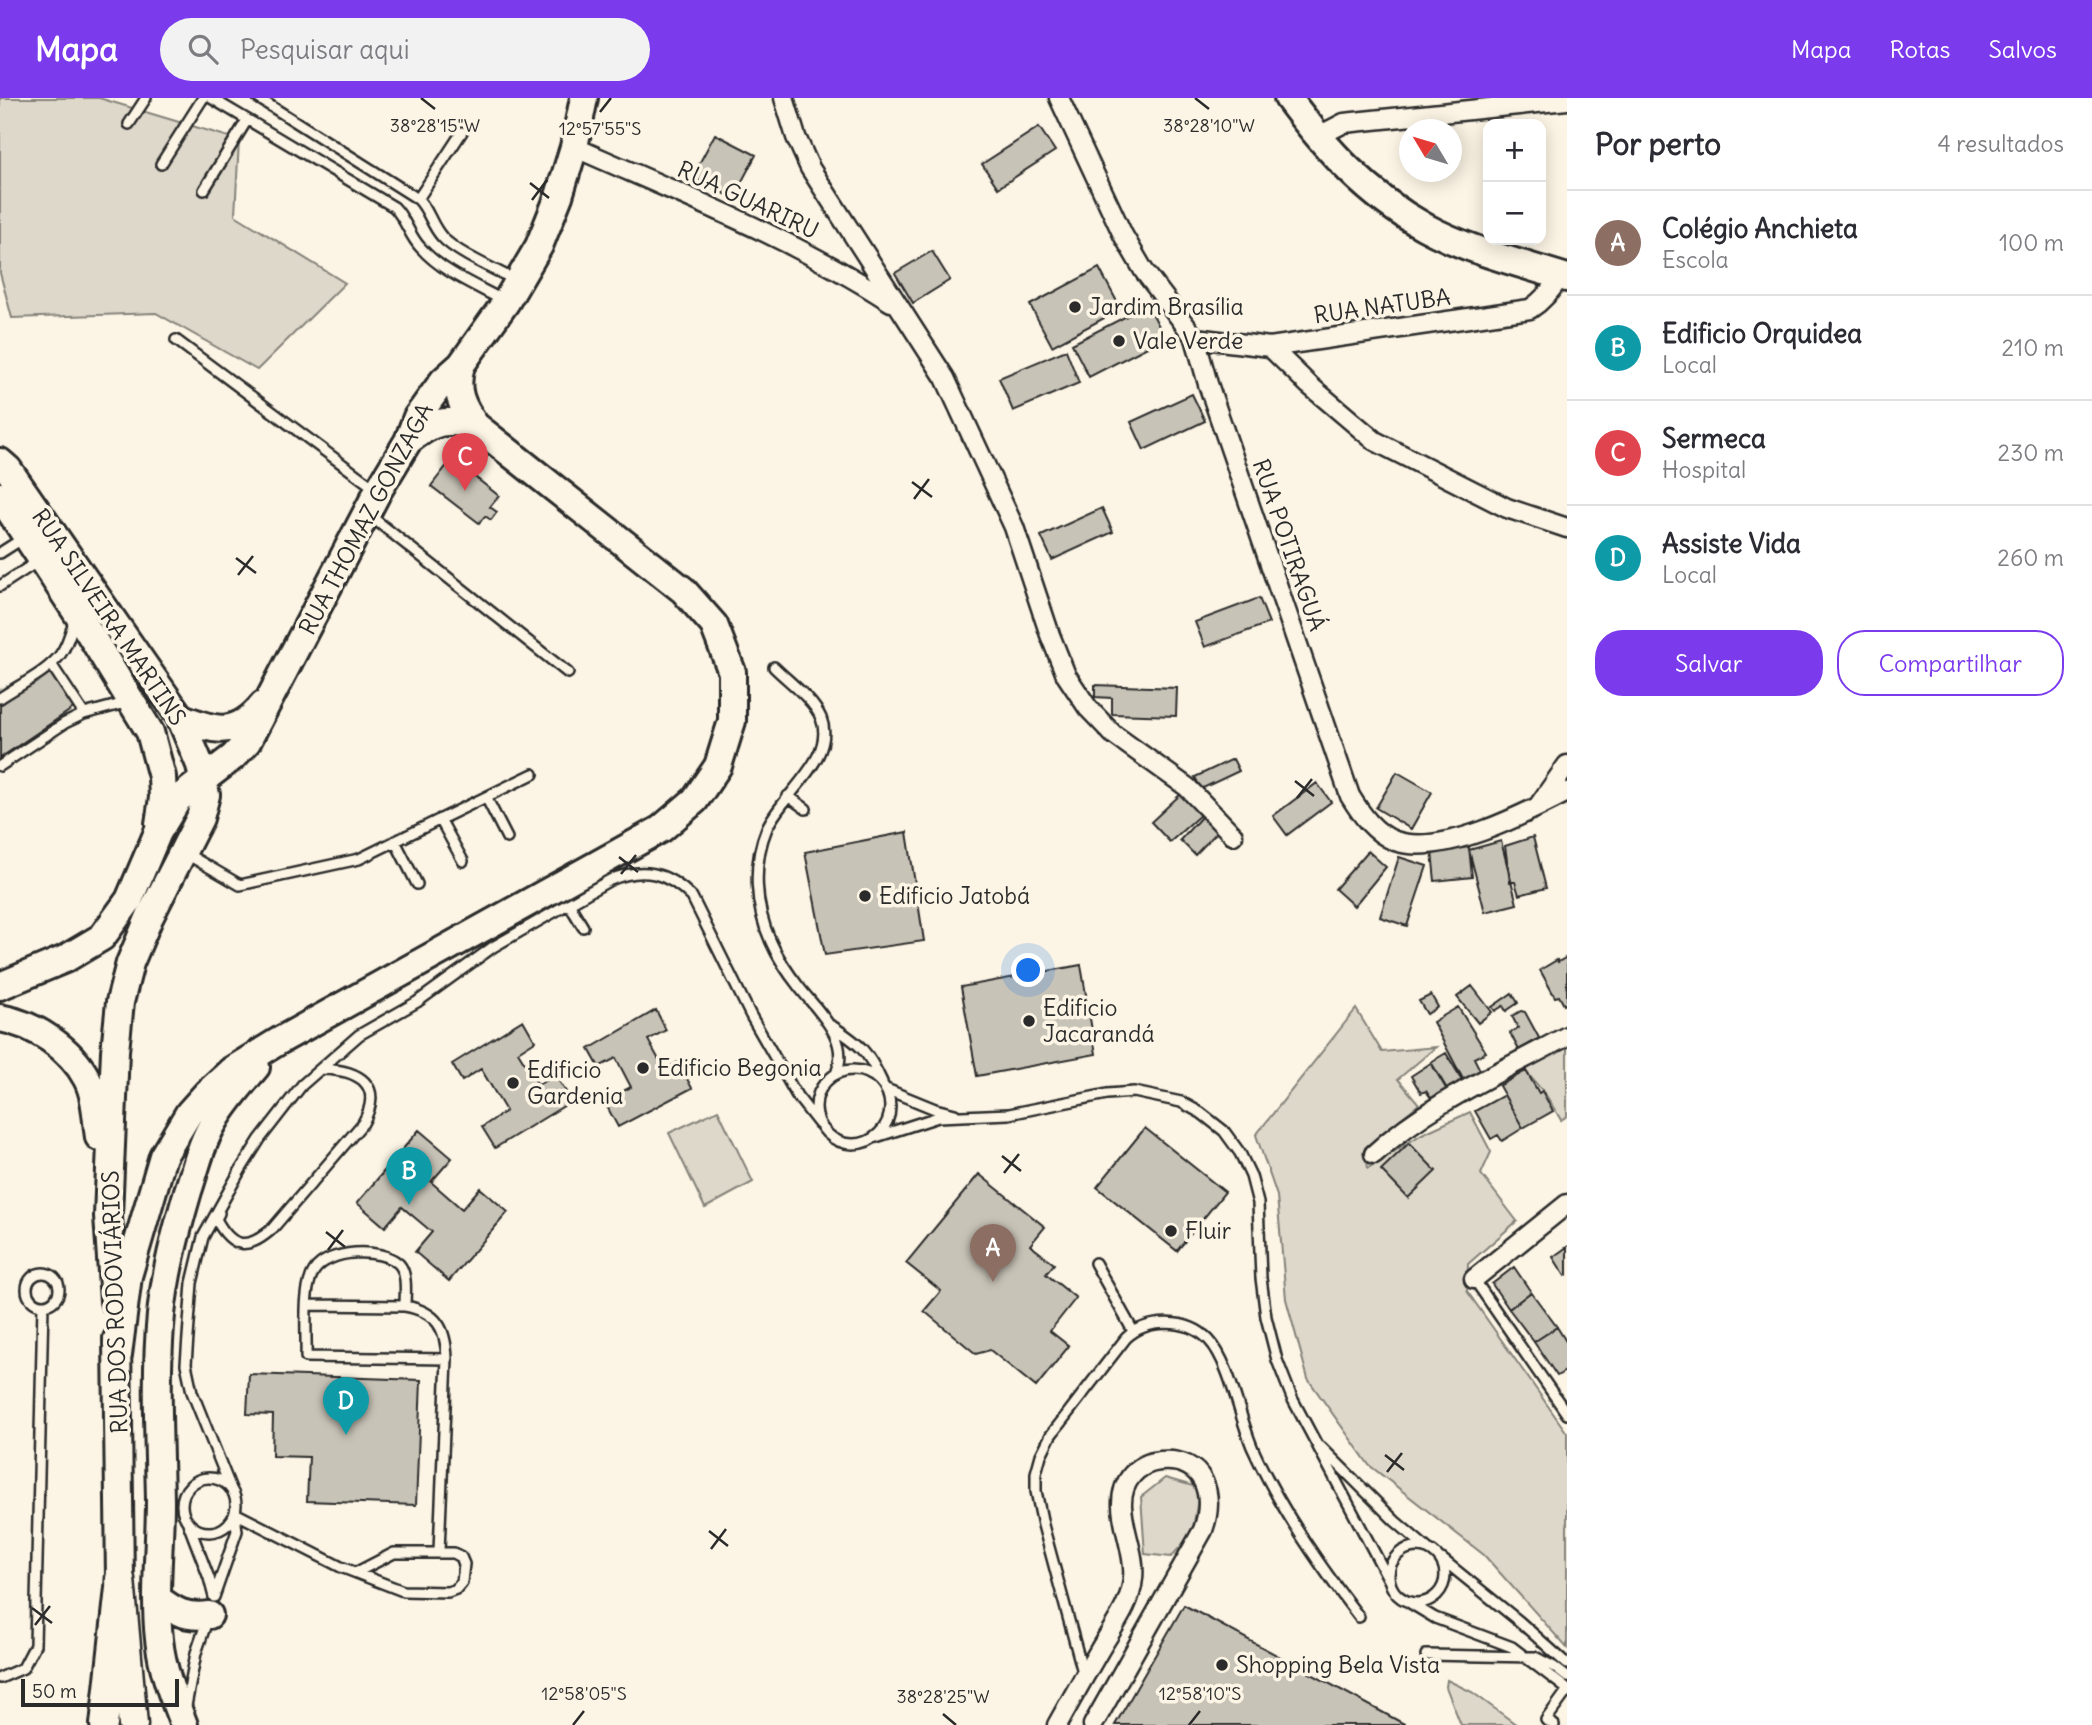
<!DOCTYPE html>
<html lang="pt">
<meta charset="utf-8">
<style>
body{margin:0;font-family:Delius,sans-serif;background:#f2f2f3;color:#2b2b33}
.controls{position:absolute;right:21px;top:21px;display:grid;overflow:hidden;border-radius:14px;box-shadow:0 4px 18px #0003}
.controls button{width:63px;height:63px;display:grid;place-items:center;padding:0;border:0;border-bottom:2px solid #e1e1e2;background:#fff;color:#2b2b33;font:35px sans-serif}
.compass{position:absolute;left:1399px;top:21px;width:63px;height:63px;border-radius:50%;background:#fff;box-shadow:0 4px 18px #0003;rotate:308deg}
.scale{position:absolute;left:21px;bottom:18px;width:158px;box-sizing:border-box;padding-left:7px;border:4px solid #2b2b2b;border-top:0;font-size:19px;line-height:24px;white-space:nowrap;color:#2b2b2b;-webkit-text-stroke:5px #fcf5e5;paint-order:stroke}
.you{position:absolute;left:1029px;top:873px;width:24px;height:24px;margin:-18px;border:5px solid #fff;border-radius:50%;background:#1a73e8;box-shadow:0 0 0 10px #1a73e833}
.badge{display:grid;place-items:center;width:46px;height:46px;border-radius:50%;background:#7c3aed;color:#fff;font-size:23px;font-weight:700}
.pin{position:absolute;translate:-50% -58px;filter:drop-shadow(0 2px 4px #0008)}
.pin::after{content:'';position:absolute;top:37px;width:24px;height:21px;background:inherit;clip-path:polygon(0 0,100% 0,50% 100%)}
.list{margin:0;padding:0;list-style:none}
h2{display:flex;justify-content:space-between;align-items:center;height:91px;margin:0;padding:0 28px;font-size:30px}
h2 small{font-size:23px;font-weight:400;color:#7c7c81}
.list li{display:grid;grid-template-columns:46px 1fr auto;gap:21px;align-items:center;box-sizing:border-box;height:105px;padding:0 28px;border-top:2px solid #e1e1e2}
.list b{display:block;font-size:26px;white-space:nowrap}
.list p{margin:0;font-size:23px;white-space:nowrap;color:#7c7c81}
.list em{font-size:23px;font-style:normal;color:#7c7c81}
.actions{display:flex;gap:14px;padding:21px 28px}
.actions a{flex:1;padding:16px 0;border:2px solid #7c3aed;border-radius:28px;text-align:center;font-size:24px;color:#7c3aed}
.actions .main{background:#7c3aed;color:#fff}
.icon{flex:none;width:38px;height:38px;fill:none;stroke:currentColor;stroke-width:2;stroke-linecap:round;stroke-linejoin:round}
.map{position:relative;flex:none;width:1567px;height:1627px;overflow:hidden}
header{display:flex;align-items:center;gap:42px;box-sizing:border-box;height:98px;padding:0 35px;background:#7c3aed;color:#fff}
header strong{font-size:33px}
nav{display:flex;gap:38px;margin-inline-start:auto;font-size:24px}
.search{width:490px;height:63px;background:#f2f2f3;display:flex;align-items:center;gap:18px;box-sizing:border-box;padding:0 24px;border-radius:38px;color:#7c7c81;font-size:26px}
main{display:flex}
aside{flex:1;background:#fff}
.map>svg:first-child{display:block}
.green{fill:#ded8ca;stroke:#84827a;stroke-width:2}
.building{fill:#c8c3b7;stroke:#2b2b2b;stroke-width:2}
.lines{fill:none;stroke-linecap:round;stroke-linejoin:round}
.lane-casing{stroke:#2b2b2b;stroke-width:14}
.street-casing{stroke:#2b2b2b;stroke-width:23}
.secondary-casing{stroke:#2b2b2b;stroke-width:32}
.primary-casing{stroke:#2b2b2b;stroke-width:33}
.lane{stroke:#fcf5e5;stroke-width:9}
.street{stroke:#fcf5e5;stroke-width:18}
.secondary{stroke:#fcf5e5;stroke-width:26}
.primary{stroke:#fcf5e5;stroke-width:28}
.ticks{fill:none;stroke:#2b2b2b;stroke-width:2.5}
.poi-dot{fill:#2b2b2b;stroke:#fcf5e5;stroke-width:2.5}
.labels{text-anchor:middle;stroke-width:7;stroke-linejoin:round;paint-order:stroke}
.street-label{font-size:23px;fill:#2b2b2b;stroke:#fcf5e5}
.poi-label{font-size:23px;fill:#2b2b2b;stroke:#fcf5e5;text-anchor:start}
.ticks-label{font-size:18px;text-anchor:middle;fill:#2b2b2b;stroke:#fcf5e5;stroke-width:7;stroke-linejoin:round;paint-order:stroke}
</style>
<header>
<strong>Mapa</strong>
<div class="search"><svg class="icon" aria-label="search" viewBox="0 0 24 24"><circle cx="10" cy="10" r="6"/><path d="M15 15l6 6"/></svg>Pesquisar aqui</div>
<nav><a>Mapa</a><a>Rotas</a><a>Salvos</a></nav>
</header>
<main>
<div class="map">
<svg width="1567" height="1627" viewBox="0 0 1567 1627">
<rect width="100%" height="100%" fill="#fcf5e5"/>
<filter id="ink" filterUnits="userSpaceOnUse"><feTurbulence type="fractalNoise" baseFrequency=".0143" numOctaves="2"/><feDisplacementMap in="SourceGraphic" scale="14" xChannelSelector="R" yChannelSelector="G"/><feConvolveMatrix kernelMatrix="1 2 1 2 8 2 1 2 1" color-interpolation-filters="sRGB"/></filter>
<g filter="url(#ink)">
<path class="green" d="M 0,0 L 99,0 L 239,42 L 235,117 L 345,185 L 257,272 L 156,215 L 12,220 L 0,175 Z
M 1356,911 L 1382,954 L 1436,949 L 1398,981 L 1419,1006 L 1365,1050 L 1368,1070 L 1422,1036 L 1470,1014 L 1491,1054 L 1481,1076 L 1517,1123 L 1468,1166 L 1467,1193 L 1567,1335 L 1567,1550 L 1484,1457 L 1369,1367 L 1308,1281 L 1286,1201 L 1277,1098 L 1256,1037 Z
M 1567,946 L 1567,1018 L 1561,1022 L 1546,997 L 1523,970 Z
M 718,1012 L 753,1084 L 705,1110 L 669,1035 Z
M 1165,1380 L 1200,1390 L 1192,1436 L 1171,1459 L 1145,1456 L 1141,1399 Z
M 1447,1582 L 1472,1594 L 1517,1627 L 1461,1627 L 1446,1589 Z"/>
<path class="building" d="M 1039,29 L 1055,53 L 998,90 L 982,66 Z
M 715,36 L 756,57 L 733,100 L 692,79 Z
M 932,153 L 950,182 L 913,205 L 895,175 Z
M 1099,170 L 1121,211 L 1052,248 L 1030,207 Z
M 1148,207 L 1165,240 L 1089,279 L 1072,246 Z
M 1066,252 L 1079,285 L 1013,313 L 999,280 Z
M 1192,296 L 1205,323 L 1144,352 L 1131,324 Z
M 452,361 L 499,398 L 490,409 L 497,414 L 491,422 L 485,418 L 479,425 L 431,388 Z
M 1102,410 L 1113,434 L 1052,462 L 1041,438 Z
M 1259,500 L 1269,525 L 1205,549 L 1195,524 Z
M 50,572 L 75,609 L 0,660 L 0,607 Z
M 1095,587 L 1177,590 L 1176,618 L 1112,616 L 1112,600 L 1095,599 Z
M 1233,661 L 1239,673 L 1201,691 L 1195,679 Z
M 1397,674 L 1432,694 L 1411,731 L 1376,710 Z
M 1317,685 L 1331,704 L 1287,737 L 1273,718 Z
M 1182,695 L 1201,716 L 1170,744 L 1151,724 Z
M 1203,717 L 1219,732 L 1195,757 L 1180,742 Z
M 907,734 L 924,843 L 825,857 L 805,754 Z
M 1533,739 L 1546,790 L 1519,797 L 1515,784 L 1510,784 L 1505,748 Z
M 1501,743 L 1517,806 L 1485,814 L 1469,752 Z
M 1469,749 L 1472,779 L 1435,783 L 1432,753 Z
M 1368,753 L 1386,769 L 1354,808 L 1335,791 Z
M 1399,759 L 1427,768 L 1407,828 L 1380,819 Z
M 1567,859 L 1567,905 L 1564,907 L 1559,898 L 1555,899 L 1540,872 L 1557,862 L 1558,864 Z
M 1081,867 L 1096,956 L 977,978 L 961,889 Z
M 1472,888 L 1492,914 L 1478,925 L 1457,899 Z
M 1512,895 L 1518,905 L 1506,913 L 1503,908 L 1495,913 L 1492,909 Z
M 1431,897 L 1438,909 L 1427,916 L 1419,903 Z
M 1458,909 L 1486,954 L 1474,960 L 1482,976 L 1465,985 L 1433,924 Z
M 656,912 L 666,932 L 648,942 L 664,971 L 678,964 L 692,990 L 618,1029 L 604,1003 L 631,989 L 616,960 L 599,969 L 589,951 Z
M 1521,913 L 1525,914 L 1539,940 L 1519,952 L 1510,935 L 1518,930 L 1512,918 Z
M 523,922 L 535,943 L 518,954 L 538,987 L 555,977 L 572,1003 L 495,1050 L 482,1029 L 506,1013 L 481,971 L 462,983 L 452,966 Z
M 1446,955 L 1465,987 L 1450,996 L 1431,964 Z
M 1431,965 L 1448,994 L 1433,1003 L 1426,993 L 1421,995 L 1411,978 Z
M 1526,973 L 1539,995 L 1542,993 L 1553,1013 L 1523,1030 L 1499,988 Z
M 1504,997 L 1523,1030 L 1502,1043 L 1498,1037 L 1491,1041 L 1475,1013 Z
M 1145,1030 L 1225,1094 L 1177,1153 L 1097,1089 Z
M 419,1032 L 452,1060 L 431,1084 L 462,1111 L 480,1090 L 508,1114 L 449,1183 L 415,1154 L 432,1134 L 402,1109 L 385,1129 L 357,1105 Z
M 1409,1045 L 1436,1073 L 1408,1100 L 1381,1072 Z
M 979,1076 L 1045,1129 L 1030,1147 L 1054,1166 L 1046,1176 L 1076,1200 L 1050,1233 L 1069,1248 L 1036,1289 L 990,1252 L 976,1256 L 924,1213 L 941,1193 L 906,1165 Z
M 1567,1149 L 1567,1177 L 1565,1178 L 1553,1159 Z
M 1514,1169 L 1531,1194 L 1509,1211 L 1492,1186 Z
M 1531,1194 L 1557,1229 L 1534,1244 L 1509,1211 Z
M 1557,1229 L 1567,1245 L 1567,1272 L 1557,1278 L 1534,1244 Z
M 249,1276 L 421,1282 L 416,1407 L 307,1403 L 309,1359 L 272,1358 L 273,1317 L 247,1316 Z
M 1184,1507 L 1406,1627 L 1115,1627 Z"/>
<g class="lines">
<g class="lane-casing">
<path id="lane" d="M 211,0 L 394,109 C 406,121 409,138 421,150 C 442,174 477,188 504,203
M 258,0 L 418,101 C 429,112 431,127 442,139 C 455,154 496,172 515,182
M 129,26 L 146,0
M 161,66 L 203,0
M 204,92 L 247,22
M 418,101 L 462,34
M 176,242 L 377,392
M 368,416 L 568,575
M 0,455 L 25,439
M 0,488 L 40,462
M 51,566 L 84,616
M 774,569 C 789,584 813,601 821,620 C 837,660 782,696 767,730 C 752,766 755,809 771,844 C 778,860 788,875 799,889 C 819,915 851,941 836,976
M 0,600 C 19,587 46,575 60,557 C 68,546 71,533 75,520
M 0,668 L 65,625 L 84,616 L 129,604
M 788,698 L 806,711
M 486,699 L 507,740
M 440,721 L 463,763
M 395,743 L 417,786
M 185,755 L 240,787 L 359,761 L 533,676
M 569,806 L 583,829
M 832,928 C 860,946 868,953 882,984
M816 1009a37 37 0 1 1 74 0a37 37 0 1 1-74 0Z
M 886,991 L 935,1011 L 955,1016
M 876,1039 L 938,1019 L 1009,1016 L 1107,996 L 1134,994 L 1181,1004 L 1201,1015 L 1224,1033 L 1240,1055 L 1251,1078 L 1258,1105 L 1261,1180 L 1266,1219 L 1277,1262 L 1292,1300 L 1390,1484
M 219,1115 L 216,1121 C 232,1151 248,1153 273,1130 L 363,1025 C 384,987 360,972 322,971
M 1095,1165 L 1133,1233
M27 1191a16 16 0 1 1 32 0a16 16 0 1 1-32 0Z
M 1474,1181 L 1567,1316
M 307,1207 L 405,1208 C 437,1214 446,1230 447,1261 L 439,1453
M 405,1208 C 405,1196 408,1176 399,1166 C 381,1149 328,1151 314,1173 C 302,1191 307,1237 306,1259 L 447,1261
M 1321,1349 L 1395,1423 L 1428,1451
M182 1407a27 27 0 1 1 54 0a27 27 0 1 1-54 0Z
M 231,1391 L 192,1294 L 186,1266 L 192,1185 L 203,1139 L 241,1071 L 260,1041 L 302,987 L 359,937 L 417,904 L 493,849 L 610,782 C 643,768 667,774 692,799 L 751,918 L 797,998 L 819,1026
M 235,1415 L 341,1469 L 403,1493 L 448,1494 L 456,1491 L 462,1484 L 464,1466 L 461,1459 L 454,1455 L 394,1455 L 357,1474
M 188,1425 L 209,1480 L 214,1499 L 237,1433 L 235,1417
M1389 1477a28 28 0 1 1 56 0a28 28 0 1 1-56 0Z
M 1442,1461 L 1520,1524 L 1567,1566
M 1400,1499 L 1435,1520 L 1512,1549 L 1567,1591
M 1426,1557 L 1535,1559 L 1554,1569 L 1567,1579
M 1084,1578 L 1043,1427 L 1036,1393 L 1036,1375 L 1041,1357 L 1051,1337 L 1126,1240 C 1147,1220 1188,1220 1209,1242 C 1230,1264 1240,1322 1253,1351 C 1280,1411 1319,1467 1359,1519
M 0,1580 L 23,1570 L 35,1547 L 43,1207
M 186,1608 L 196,1555 L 208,1520
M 1554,1627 L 1546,1622 L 1567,1593"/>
</g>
<g class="street-casing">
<path id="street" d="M 784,0 L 796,39 L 810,70 L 945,280 L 1014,429 L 1050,537 L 1066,577 L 1088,610 L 1113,636 L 1187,689 L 1233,737
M 1059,0 L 1123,137 L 1144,173 L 1195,240 L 1208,286 L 1350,698 C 1361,716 1374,735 1395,743 C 1442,759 1525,716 1567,694
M 1317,39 L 1344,25 L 1567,2
M 574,49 C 682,97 792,140 891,204
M 1195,240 L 1270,249 L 1530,211 C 1544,202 1552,192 1560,178
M 1270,249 L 1309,287 L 1375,343 L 1507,410 L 1567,430
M 1539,707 L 1567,667
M 1374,1056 C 1429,1005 1501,974 1567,938
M 1474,1181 L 1567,1106
M 1057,1627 C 1071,1602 1085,1577 1099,1553 C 1112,1530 1131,1507 1133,1480 C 1137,1447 1107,1406 1132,1377 C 1140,1368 1149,1364 1160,1363 C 1204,1359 1216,1397 1203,1432 L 1093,1627"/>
</g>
<g class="secondary-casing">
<path id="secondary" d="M 1288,0 C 1326,51 1368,98 1425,129 C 1469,153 1520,165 1567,180
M 408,343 C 433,323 444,320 476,328
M 0,364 L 8,371 L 180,619 L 200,667 L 206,697 L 200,720 L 150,818 L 130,865 L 120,904 L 115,953 L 108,1118 L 114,1203
M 0,398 L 77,515 L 150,634 L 162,679 L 163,700 L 159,726
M 180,619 C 214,633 236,640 263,607
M 0,888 L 65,861 L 102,839 L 129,802 L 158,734 L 178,701 L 233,659 L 247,644 L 378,393 L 408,343 L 417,319 L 443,283 L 461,267 L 506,204 L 539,148 L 559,98 L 574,49 L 584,0
M 0,920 C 34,926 71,950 87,981 C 96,998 96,1020 99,1039
M 118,1257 L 128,1178 L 163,1058 L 189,1015 L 207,995 L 232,972 L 279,943 L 661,731 L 695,702 L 718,668 L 732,623 L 732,574 L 714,527 L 683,492 L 476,328 C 461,308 454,292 461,267
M 157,1500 C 175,1514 186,1520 209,1517
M 104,1627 L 120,1481 L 117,1241
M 184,1627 C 173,1599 162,1571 159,1541 C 154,1495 160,1449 160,1403 C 159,1341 155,1279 161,1217 C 165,1175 176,1134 188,1093 C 196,1070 201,1045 214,1024 C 225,1004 241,987 256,969"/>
</g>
<g class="primary-casing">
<path id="primary" d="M 120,1481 L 133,1627"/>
</g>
<use href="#lane" class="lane"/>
<use href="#street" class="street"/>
<use href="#secondary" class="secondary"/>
<use href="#primary" class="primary"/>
</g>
</g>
<path class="ticks" d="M 421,0 L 435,11M 1195,0 L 1209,11M 600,14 L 611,0M 530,85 L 549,100M 532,102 L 547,82M 912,384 L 932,399M 914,401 L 929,381M 236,460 L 256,475M 238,477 L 253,458M 1295,683 L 1314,698M 1297,700 L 1312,681M 619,759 L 638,774M 621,776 L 636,757M 1002,1058 L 1021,1073M 1004,1075 L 1019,1056M 326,1134 L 345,1149M 328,1152 L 343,1132M 1385,1357 L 1404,1372M 1387,1374 L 1402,1355M 709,1433 L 728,1448M 711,1451 L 726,1431M 32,1510 L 52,1525M 35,1527 L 50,1508M 943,1616 L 956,1627M 573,1627 L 584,1613M 1189,1627 L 1200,1613"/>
<g class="poi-dot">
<circle cx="1075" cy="209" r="7"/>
<circle cx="1119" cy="243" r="7"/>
<circle cx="865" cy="798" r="7"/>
<circle cx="1029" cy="923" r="7"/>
<circle cx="643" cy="970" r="7"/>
<circle cx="513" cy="985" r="7"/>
<circle cx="1171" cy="1133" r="7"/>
<circle cx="1222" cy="1567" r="7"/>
</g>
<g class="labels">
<g class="street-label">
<text transform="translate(748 102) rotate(25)" y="8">RUA GUARIRU</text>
<text transform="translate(1382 208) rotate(-8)" y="8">RUA NATUBA</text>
<text transform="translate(366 421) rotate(-62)" y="8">RUA THOMAZ GONZAGA</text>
<text transform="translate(1289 447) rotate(71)" y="8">RUA POTIRAGUÁ</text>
<text transform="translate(109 519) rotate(56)" y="8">RUA SILVEIRA MARTINS</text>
<text transform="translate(115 1204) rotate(-92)" y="8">RUA DOS RODOVIÁRIOS</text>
</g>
<g class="poi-label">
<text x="1089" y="217">Jardim Brasília</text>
<text x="1133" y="251">Vale Verde</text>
<text x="879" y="806">Edificio Jatobá</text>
<text x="1043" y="918">Edificio<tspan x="1043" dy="26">Jacarandá</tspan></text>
<text x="657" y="978">Edificio Begonia</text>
<text x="527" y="980">Edificio<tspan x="527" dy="26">Gardenia</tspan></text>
<text x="1185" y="1141">Fluir</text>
<text x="1236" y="1575">Shopping Bela Vista</text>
</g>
</g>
<g class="ticks-label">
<text x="435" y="34">38°28'15"W</text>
<text x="1209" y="34">38°28'10"W</text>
<text x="600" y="37">12°57'55"S</text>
<text x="584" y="1602">12°58'05"S</text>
<text x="1200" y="1602">12°58'10"S</text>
<text x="943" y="1605">38°28'25"W</text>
</g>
</svg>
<div class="controls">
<button>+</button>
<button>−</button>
</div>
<svg class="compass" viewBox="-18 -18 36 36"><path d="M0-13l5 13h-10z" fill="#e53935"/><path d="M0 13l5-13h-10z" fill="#7c7c81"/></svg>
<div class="scale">50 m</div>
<div class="you"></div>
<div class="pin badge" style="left:993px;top:1184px;background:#8d6e63">A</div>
<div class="pin badge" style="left:409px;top:1107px;background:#0f9aa8">B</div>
<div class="pin badge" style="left:465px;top:393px;background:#e0444e">C</div>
<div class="pin badge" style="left:346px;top:1337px;background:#0f9aa8">D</div>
</div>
<aside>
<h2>Por perto<small>4 resultados</small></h2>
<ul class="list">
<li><span class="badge" style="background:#8d6e63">A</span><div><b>Colégio Anchieta</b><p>Escola</p></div><em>100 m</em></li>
<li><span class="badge" style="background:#0f9aa8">B</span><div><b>Edificio Orquidea</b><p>Local</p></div><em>210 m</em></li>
<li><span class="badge" style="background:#e0444e">C</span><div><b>Sermeca</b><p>Hospital</p></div><em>230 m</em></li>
<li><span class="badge" style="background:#0f9aa8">D</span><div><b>Assiste Vida</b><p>Local</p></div><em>260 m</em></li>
</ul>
<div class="actions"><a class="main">Salvar</a><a>Compartilhar</a></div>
</aside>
</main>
